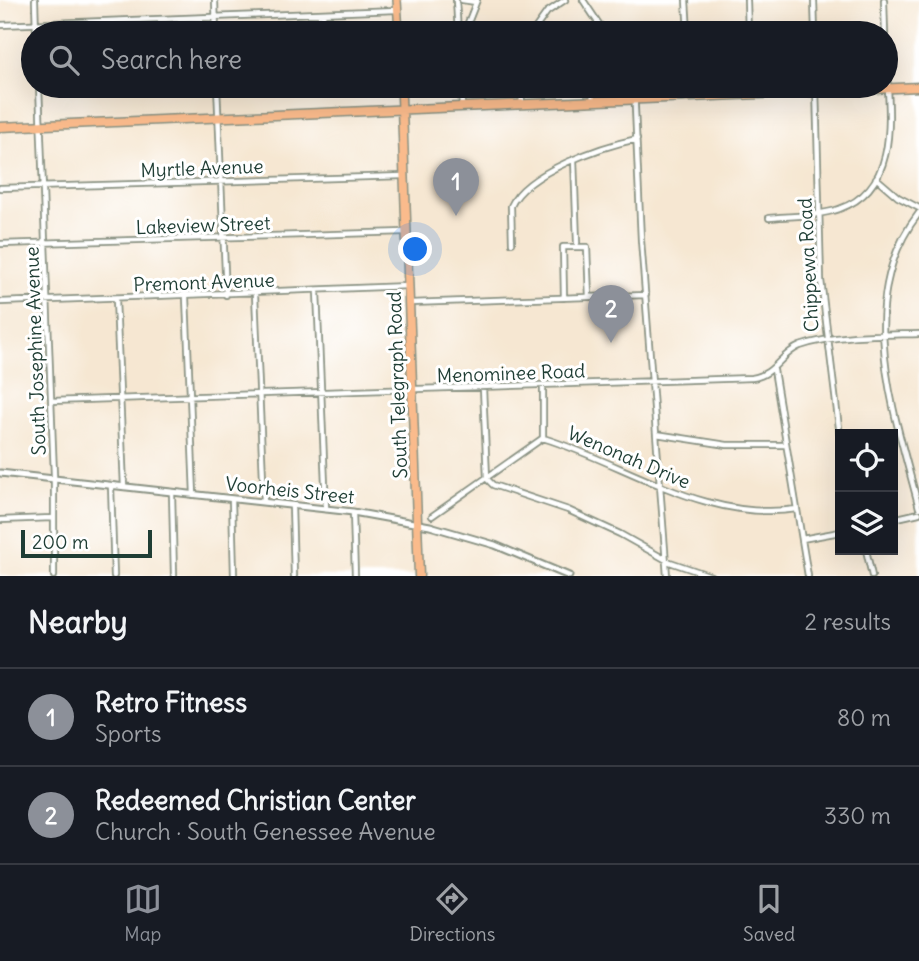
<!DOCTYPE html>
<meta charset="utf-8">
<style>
body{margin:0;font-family:Delius,sans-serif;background:#242831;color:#f1f3f6}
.controls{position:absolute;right:21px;bottom:21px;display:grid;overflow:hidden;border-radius:0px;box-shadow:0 7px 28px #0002}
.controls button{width:63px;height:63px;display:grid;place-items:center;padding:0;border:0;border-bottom:2px solid #363941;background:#171b24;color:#f1f3f6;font:35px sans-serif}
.scale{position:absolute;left:21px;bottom:18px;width:131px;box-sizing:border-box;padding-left:7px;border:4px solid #1f3d34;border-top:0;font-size:19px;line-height:24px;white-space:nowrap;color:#1f3d34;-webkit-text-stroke:5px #fff;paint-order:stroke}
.you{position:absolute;left:416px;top:250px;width:24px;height:24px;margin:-18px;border:5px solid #fff;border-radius:50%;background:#1a73e8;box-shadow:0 0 0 10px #1a73e833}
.badge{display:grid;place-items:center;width:46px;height:46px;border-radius:50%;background:#8c9099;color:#fff;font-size:23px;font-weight:700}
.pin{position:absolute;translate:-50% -58px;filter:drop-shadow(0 2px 4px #0008)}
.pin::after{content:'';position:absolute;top:37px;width:24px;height:21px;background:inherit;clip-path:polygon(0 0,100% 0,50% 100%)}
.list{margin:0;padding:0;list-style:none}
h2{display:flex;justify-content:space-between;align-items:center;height:91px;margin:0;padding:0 28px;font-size:30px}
h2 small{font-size:23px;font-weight:400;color:#9ea1a6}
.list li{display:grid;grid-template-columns:46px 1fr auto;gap:21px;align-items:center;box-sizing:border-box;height:98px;padding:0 28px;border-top:2px solid #363941}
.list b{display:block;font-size:26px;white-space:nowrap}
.list p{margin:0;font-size:23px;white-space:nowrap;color:#9ea1a6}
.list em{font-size:23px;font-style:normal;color:#9ea1a6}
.icon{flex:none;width:38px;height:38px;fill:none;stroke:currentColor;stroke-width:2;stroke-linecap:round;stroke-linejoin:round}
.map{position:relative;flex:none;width:919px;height:576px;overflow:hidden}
.search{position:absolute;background:#171b24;box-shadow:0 7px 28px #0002;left:21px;right:21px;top:21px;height:77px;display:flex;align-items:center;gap:18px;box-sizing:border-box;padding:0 24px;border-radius:38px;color:#9ea1a6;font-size:26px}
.sheet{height:287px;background:#171b24}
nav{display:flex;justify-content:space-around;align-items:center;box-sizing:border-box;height:98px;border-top:2px solid #363941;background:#171b24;font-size:19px;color:#9ea1a6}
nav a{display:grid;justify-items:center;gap:4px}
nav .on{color:#8c9099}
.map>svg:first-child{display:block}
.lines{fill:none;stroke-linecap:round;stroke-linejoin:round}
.minor-casing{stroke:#8a9283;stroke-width:8}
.tertiary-casing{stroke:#8a9283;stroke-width:9}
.primary-casing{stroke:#8a9283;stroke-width:10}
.trunk-casing{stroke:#8a9283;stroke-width:11}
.minor{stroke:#fff;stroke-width:4.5}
.tertiary{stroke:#fff;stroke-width:5}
.primary{stroke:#fabb8c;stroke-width:7}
.trunk{stroke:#fabb8c;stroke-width:8}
.labels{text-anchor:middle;stroke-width:6;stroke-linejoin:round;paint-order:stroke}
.street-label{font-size:19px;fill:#1f3d34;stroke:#fff}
</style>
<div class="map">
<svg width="919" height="576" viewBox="0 0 919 576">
<rect width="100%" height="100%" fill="#fff"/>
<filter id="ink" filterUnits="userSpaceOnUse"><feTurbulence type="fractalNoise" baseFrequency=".0143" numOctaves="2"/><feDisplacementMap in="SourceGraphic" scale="14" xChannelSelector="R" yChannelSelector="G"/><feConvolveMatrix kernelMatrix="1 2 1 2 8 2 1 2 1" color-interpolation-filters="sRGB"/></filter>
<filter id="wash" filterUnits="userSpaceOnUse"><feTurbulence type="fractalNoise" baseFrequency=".00686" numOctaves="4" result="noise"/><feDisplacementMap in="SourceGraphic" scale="28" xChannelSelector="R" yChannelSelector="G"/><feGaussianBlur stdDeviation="1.57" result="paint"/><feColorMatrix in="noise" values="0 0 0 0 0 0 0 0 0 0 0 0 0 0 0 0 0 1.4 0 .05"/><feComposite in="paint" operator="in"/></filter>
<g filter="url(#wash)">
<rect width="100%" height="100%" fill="#f6e7d2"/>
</g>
<g filter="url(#ink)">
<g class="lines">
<g class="minor-casing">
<path id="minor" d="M 35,0 L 36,33
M 215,0 L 216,33
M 456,0 L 458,33
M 462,0 L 476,2
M 583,0 L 605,33
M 686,0 L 688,33
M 747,0 L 748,32
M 814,0 L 815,33
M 884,0 L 885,33
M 323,13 L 324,33
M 0,25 L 397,10
M 464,33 L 477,0
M 532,33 L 547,12 L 565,0
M 689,33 L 748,31
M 39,86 L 54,475 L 54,576
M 217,86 L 226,295
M 461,86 L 462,106
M 521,86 L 522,104
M 592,86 L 593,101
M 634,86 L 641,240 L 667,576
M 816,86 L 821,280 L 840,436
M 574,159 L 577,243
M 876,178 L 898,197 L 919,208
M 0,188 L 403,176
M 919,213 C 852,299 895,414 919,508
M 769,218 C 792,216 818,216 839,209 C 905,186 887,103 886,51
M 512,243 L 511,206 C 526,172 603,146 637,139
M 0,244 L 405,232
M 317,291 L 326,509
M 255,294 L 264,502
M 186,297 L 194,495
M 564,298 L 563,247 L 587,247 L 589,297
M 116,299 L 124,487
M 0,302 L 408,286
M 410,303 L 646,295
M 774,370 L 808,576
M 483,388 L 487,478
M 51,401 L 752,378 C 775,375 780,354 800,346 C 836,334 882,335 919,334
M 656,434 L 727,445 L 786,445
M 543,438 C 628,464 705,523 797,509
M 543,438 L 543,386
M 487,479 L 493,485 L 568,510 L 620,534 L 670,562 L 711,576
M 111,486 L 114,576
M 172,493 L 174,576
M 232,499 L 234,576
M 292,505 L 294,576
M 353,512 L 355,576
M 432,516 L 543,438
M 893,519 L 919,513
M 0,520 L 52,518
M 802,539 L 840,532
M 866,550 L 872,576"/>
</g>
<g class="tertiary-casing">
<path id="tertiary" d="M 0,473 L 353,512 L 430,526 L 495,545 L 569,576"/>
</g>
<g class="primary-casing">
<path id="primary" d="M 397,0 L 399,33
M 401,86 L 402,109"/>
</g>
<g class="trunk-casing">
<path id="trunk" d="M 402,109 L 419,576
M 0,127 L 919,87"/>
</g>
<use href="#minor" class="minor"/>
<use href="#tertiary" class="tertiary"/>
<use href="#primary" class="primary"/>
<use href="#trunk" class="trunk"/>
</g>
</g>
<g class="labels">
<g class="street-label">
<text transform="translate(202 168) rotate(-2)" y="7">Myrtle Avenue</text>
<text transform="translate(203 225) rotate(-2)" y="7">Lakeview Street</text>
<text transform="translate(808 265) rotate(-93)" y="7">Chippewa Road</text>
<text transform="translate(204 282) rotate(-2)" y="7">Premont Avenue</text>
<text transform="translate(35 351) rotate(-92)" y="7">South Josephine Avenue</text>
<text transform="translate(511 373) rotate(-2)" y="7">Menominee Road</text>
<text transform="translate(397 385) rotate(-92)" y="7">South Telegraph Road</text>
<text transform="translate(629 457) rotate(23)" y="7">Wenonah Drive</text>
<text transform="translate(290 490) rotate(6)" y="7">Voorheis Street</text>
</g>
</g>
</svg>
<div class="controls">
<button><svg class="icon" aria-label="locate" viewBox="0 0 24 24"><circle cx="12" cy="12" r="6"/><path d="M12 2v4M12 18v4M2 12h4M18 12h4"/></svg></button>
<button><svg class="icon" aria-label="layers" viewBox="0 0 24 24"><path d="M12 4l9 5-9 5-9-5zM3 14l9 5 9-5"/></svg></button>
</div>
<div class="scale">200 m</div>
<div class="you"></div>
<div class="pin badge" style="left:456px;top:216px">1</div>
<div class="pin badge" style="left:611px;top:343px">2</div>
<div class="search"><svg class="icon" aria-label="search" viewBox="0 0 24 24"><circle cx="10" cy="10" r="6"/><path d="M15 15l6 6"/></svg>Search here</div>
</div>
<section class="sheet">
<h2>Nearby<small>2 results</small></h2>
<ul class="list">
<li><span class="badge">1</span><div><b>Retro Fitness</b><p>Sports</p></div><em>80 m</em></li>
<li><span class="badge">2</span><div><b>Redeemed Christian Center</b><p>Church · South Genessee Avenue</p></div><em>330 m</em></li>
</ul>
</section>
<nav>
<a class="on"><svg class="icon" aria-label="map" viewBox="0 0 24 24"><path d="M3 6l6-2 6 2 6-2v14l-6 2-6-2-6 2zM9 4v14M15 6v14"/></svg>Map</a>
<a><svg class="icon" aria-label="directions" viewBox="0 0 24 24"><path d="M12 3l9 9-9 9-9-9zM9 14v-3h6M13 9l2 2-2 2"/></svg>Directions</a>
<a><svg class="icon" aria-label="saved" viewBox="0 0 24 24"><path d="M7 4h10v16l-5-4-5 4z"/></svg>Saved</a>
</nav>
